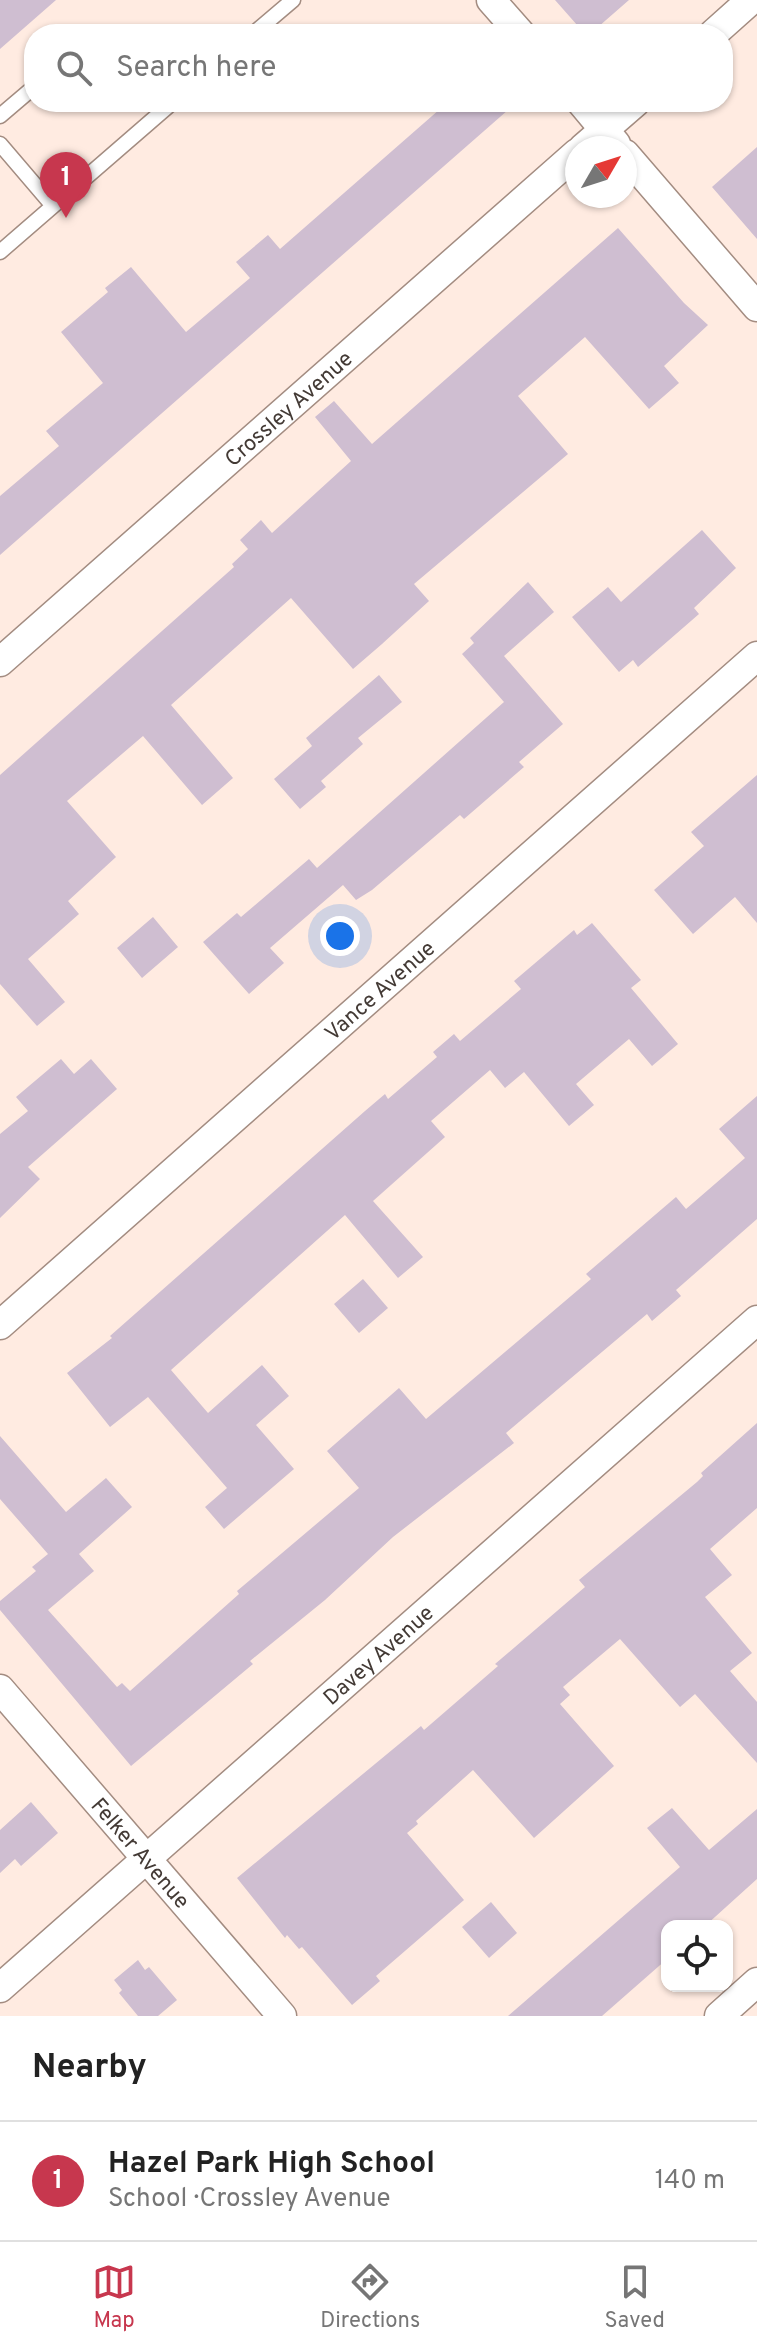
<!DOCTYPE html>
<meta charset="utf-8">
<style>
body{margin:0;font-family:Overpass,sans-serif;background:#f2f2f2;color:#222}
.controls{position:absolute;right:24px;bottom:24px;display:grid;overflow:hidden;border-radius:16px;box-shadow:0 2px 6px #0004}
.controls button{width:72px;height:72px;display:grid;place-items:center;padding:0;border:0;border-bottom:2px solid #e0e0e0;background:#fff;color:#222;font:40px sans-serif}
.compass{position:absolute;left:565px;top:136px;width:72px;height:72px;border-radius:50%;background:#fff;box-shadow:0 2px 6px #0004;rotate:51deg}
.you{position:absolute;left:340px;top:936px;width:28px;height:28px;margin:-20px;border:6px solid #fff;border-radius:50%;background:#1a73e8;box-shadow:0 0 0 12px #1a73e833}
.badge{display:grid;place-items:center;width:52px;height:52px;border-radius:50%;background:#c7374e;color:#fff;font-size:26px;font-weight:700}
.pin{position:absolute;translate:-50% -66px;filter:drop-shadow(0 2px 4px #0008)}
.pin::after{content:'';position:absolute;top:42px;width:28px;height:24px;background:inherit;clip-path:polygon(0 0,100% 0,50% 100%)}
.list{margin:0;padding:0;list-style:none}
h2{display:flex;justify-content:space-between;align-items:center;height:104px;margin:0;padding:0 32px;font-size:34px}
h2 small{font-size:26px;font-weight:400;color:#767676}
.list li{display:grid;grid-template-columns:52px 1fr auto;gap:24px;align-items:center;box-sizing:border-box;height:120px;padding:0 32px;border-top:2px solid #e0e0e0}
.list b{display:block;font-size:30px;white-space:nowrap}
.list p{margin:0;font-size:26px;white-space:nowrap;color:#767676}
.list em{font-size:26px;font-style:normal;color:#767676}
.icon{flex:none;width:44px;height:44px;fill:none;stroke:currentColor;stroke-width:2;stroke-linecap:round;stroke-linejoin:round}
.map{position:relative;flex:none;width:757px;height:2016px;overflow:hidden}
.search{position:absolute;background:#fff;box-shadow:0 2px 6px #0004;left:24px;right:24px;top:24px;height:88px;display:flex;align-items:center;gap:20px;box-sizing:border-box;padding:0 28px;border-radius:32px;color:#767676;font-size:30px}
.sheet{height:224px;background:#fff}
nav{display:flex;justify-content:space-around;align-items:center;box-sizing:border-box;height:112px;border-top:2px solid #e0e0e0;background:#fff;font-size:22px;color:#767676}
nav a{display:grid;justify-items:center;gap:4px}
nav .on{color:#c7374e}
.map>svg:first-child{display:block}
.building{fill:#cfbed1}
.lines{fill:none;stroke-linecap:round;stroke-linejoin:round}
.service-casing{stroke:#a38c81;stroke-width:17}
.minor-casing{stroke:#a38c81;stroke-width:31}
.service{stroke:#fff;stroke-width:14}
.minor{stroke:#fff;stroke-width:28}
.labels{text-anchor:middle;stroke-width:7;stroke-linejoin:round;paint-order:stroke}
.street-label{font-size:22px;fill:#433a35;stroke:#ffebe1}
</style>
<div class="map">
<svg width="757" height="2016" viewBox="0 0 757 2016">
<rect width="100%" height="100%" fill="#ffebe1"/>
<path class="building" d="M 0,0 L 56,0 L 0,49 Z
M 555,0 L 629,0 L 590,34 L 585,34 Z
M 448,102 L 517,102 L 0,555 L 0,496 L 59,446 L 46,431 L 103,383 L 61,332 L 108,292 L 105,288 L 131,267 L 186,332 L 250,278 L 236,262 L 268,235 L 280,249 Z
M 757,147 L 757,239 L 712,187 Z
M 618,228 L 684,303 L 708,325 L 664,366 L 679,383 L 649,409 L 585,337 L 518,396 L 568,454 L 414,584 L 429,601 L 382,644 L 353,669 L 291,598 L 171,705 L 233,778 L 202,805 L 143,736 L 67,801 L 116,857 L 68,901 L 79,914 L 28,959 L 65,1002 L 37,1026 L 0,984 L 0,775 L 234,567 L 232,564 L 248,549 L 240,540 L 261,520 L 272,533 L 351,461 L 315,417 L 334,401 L 372,444 Z
M 702,530 L 736,568 L 694,608 L 699,614 L 638,667 L 633,660 L 619,672 L 572,617 L 608,587 L 621,602 Z
M 528,582 L 554,612 L 504,656 L 563,724 L 519,762 L 524,767 L 464,819 L 460,815 L 372,890 L 356,900 L 343,885 L 270,948 L 284,963 L 249,994 L 203,942 L 237,913 L 241,917 L 309,859 L 317,868 L 504,702 L 462,654 L 474,643 L 470,638 Z
M 379,675 L 402,702 L 358,738 L 363,744 L 321,781 L 326,787 L 300,809 L 274,779 L 312,746 L 306,738 Z
M 757,775 L 757,923 L 735,897 L 693,934 L 654,890 L 704,846 L 691,832 Z
M 153,917 L 178,947 L 142,978 L 117,948 Z
M 592,923 L 641,980 L 631,988 L 678,1044 L 652,1066 L 629,1039 L 576,1084 L 594,1105 L 569,1126 L 524,1072 L 505,1088 L 490,1070 L 431,1121 L 445,1137 L 373,1201 L 423,1257 L 398,1278 L 345,1215 L 171,1370 L 208,1413 L 262,1365 L 289,1396 L 256,1425 L 294,1469 L 224,1529 L 205,1507 L 227,1488 L 148,1397 L 110,1427 L 67,1373 L 112,1338 L 110,1336 L 365,1111 L 385,1094 L 388,1099 L 437,1057 L 433,1052 L 454,1034 L 460,1041 L 521,989 L 514,981 L 574,930 L 577,935 Z
M 61,1059 L 74,1074 L 91,1059 L 117,1089 L 28,1167 L 40,1179 L 0,1218 L 0,1134 L 28,1111 L 16,1097 Z
M 757,1096 L 757,1219 L 676,1290 L 681,1296 L 652,1321 L 647,1314 L 506,1433 L 514,1443 L 393,1537 L 325,1600 L 250,1661 L 253,1664 L 131,1766 L 0,1610 L 0,1601 L 36,1571 L 32,1567 L 48,1554 L 0,1499 L 0,1436 L 66,1512 L 106,1478 L 132,1507 L 79,1554 L 94,1571 L 48,1610 L 117,1687 L 122,1683 L 130,1691 L 239,1594 L 237,1591 L 359,1488 L 327,1451 L 399,1388 L 426,1419 L 591,1279 L 586,1274 L 676,1197 L 686,1209 L 745,1158 L 719,1129 Z
M 363,1279 L 388,1308 L 359,1333 L 334,1304 Z
M 757,1423 L 757,1508 L 710,1549 L 732,1575 L 705,1597 L 752,1653 L 730,1671 L 757,1702 L 757,1763 L 695,1694 L 680,1707 L 620,1639 L 563,1687 L 570,1695 L 560,1704 L 614,1766 L 534,1838 L 473,1770 L 416,1821 L 418,1824 L 407,1833 L 464,1900 L 376,1976 L 380,1981 L 352,2005 L 302,1947 L 299,1949 L 287,1935 L 285,1938 L 237,1878 L 421,1726 L 424,1730 L 498,1666 L 495,1664 L 585,1587 L 579,1580 L 697,1482 L 703,1476 L 701,1473 Z
M 31,1802 L 58,1833 L 21,1866 L 15,1859 L 0,1873 L 0,1830 Z
M 672,1808 L 709,1850 L 757,1809 L 757,1879 L 705,1926 L 667,1926 L 667,1959 L 602,2016 L 508,2016 L 680,1867 L 647,1828 Z
M 491,1902 L 517,1933 L 489,1958 L 462,1927 Z
M 138,1960 L 145,1970 L 149,1967 L 177,2000 L 158,2016 L 138,2016 L 119,1993 L 122,1990 L 114,1980 Z"/>
<g class="lines">
<g class="service-casing">
<path id="service" d="M 253,34 L 293,0
M 0,116 L 34,87
M 0,144 L 53,206
M 0,252 L 173,102"/>
</g>
<g class="minor-casing">
<g id="minor">
<path d="M 491,0 L 521,34"/>
<path d="M 713,34 L 751,0"/>
<path d="M 581,102 L 616,144"/>
<path d="M 583,148 L 636,102"/>
<path d="M 625,154 L 757,307"/>
<path id="s1" d="M 0,662 L 577,153"/>
<path id="s2" d="M 0,1325 L 757,656"/>
<path id="s3" d="M 0,1689 L 282,2016"/>
<path id="s4" d="M 0,1988 L 757,1320"/>
<path d="M 719,2016 L 757,1982"/>
</g>
</g>
<use href="#service" class="service"/>
<use href="#minor" class="minor"/>
</g>
<g class="labels">
<g class="street-label">
<text dy="8" stroke="none"><textPath href="#s1" startOffset="384">Crossley Avenue</textPath></text>
<text dy="8" stroke="none"><textPath href="#s2" startOffset="506">Vance Avenue</textPath></text>
<text dy="8" stroke="none"><textPath href="#s4" startOffset="504">Davey Avenue</textPath></text>
<text dy="8" stroke="none"><textPath href="#s3" startOffset="216">Felker Avenue</textPath></text>
</g>
</g>
</svg>
<div class="controls">
<button><svg class="icon" aria-label="locate" viewBox="0 0 24 24"><circle cx="12" cy="12" r="6"/><path d="M12 2v4M12 18v4M2 12h4M18 12h4"/></svg></button>
</div>
<svg class="compass" viewBox="-18 -18 36 36"><path d="M0-13l5 13h-10z" fill="#e53935"/><path d="M0 13l5-13h-10z" fill="#767676"/></svg>
<div class="you"></div>
<div class="pin badge" style="left:66px;top:218px">1</div>
<div class="search"><svg class="icon" aria-label="search" viewBox="0 0 24 24"><circle cx="10" cy="10" r="6"/><path d="M15 15l6 6"/></svg>Search here</div>
</div>
<section class="sheet">
<h2>Nearby<small></small></h2>
<ul class="list">
<li><span class="badge">1</span><div><b>Hazel Park High School</b><p>School · Crossley Avenue</p></div><em>140 m</em></li>
</ul>
</section>
<nav>
<a class="on"><svg class="icon" aria-label="map" viewBox="0 0 24 24"><path d="M3 6l6-2 6 2 6-2v14l-6 2-6-2-6 2zM9 4v14M15 6v14"/></svg>Map</a>
<a><svg class="icon" aria-label="directions" viewBox="0 0 24 24"><path d="M12 3l9 9-9 9-9-9zM9 14v-3h6M13 9l2 2-2 2"/></svg>Directions</a>
<a><svg class="icon" aria-label="saved" viewBox="0 0 24 24"><path d="M7 4h10v16l-5-4-5 4z"/></svg>Saved</a>
</nav>
